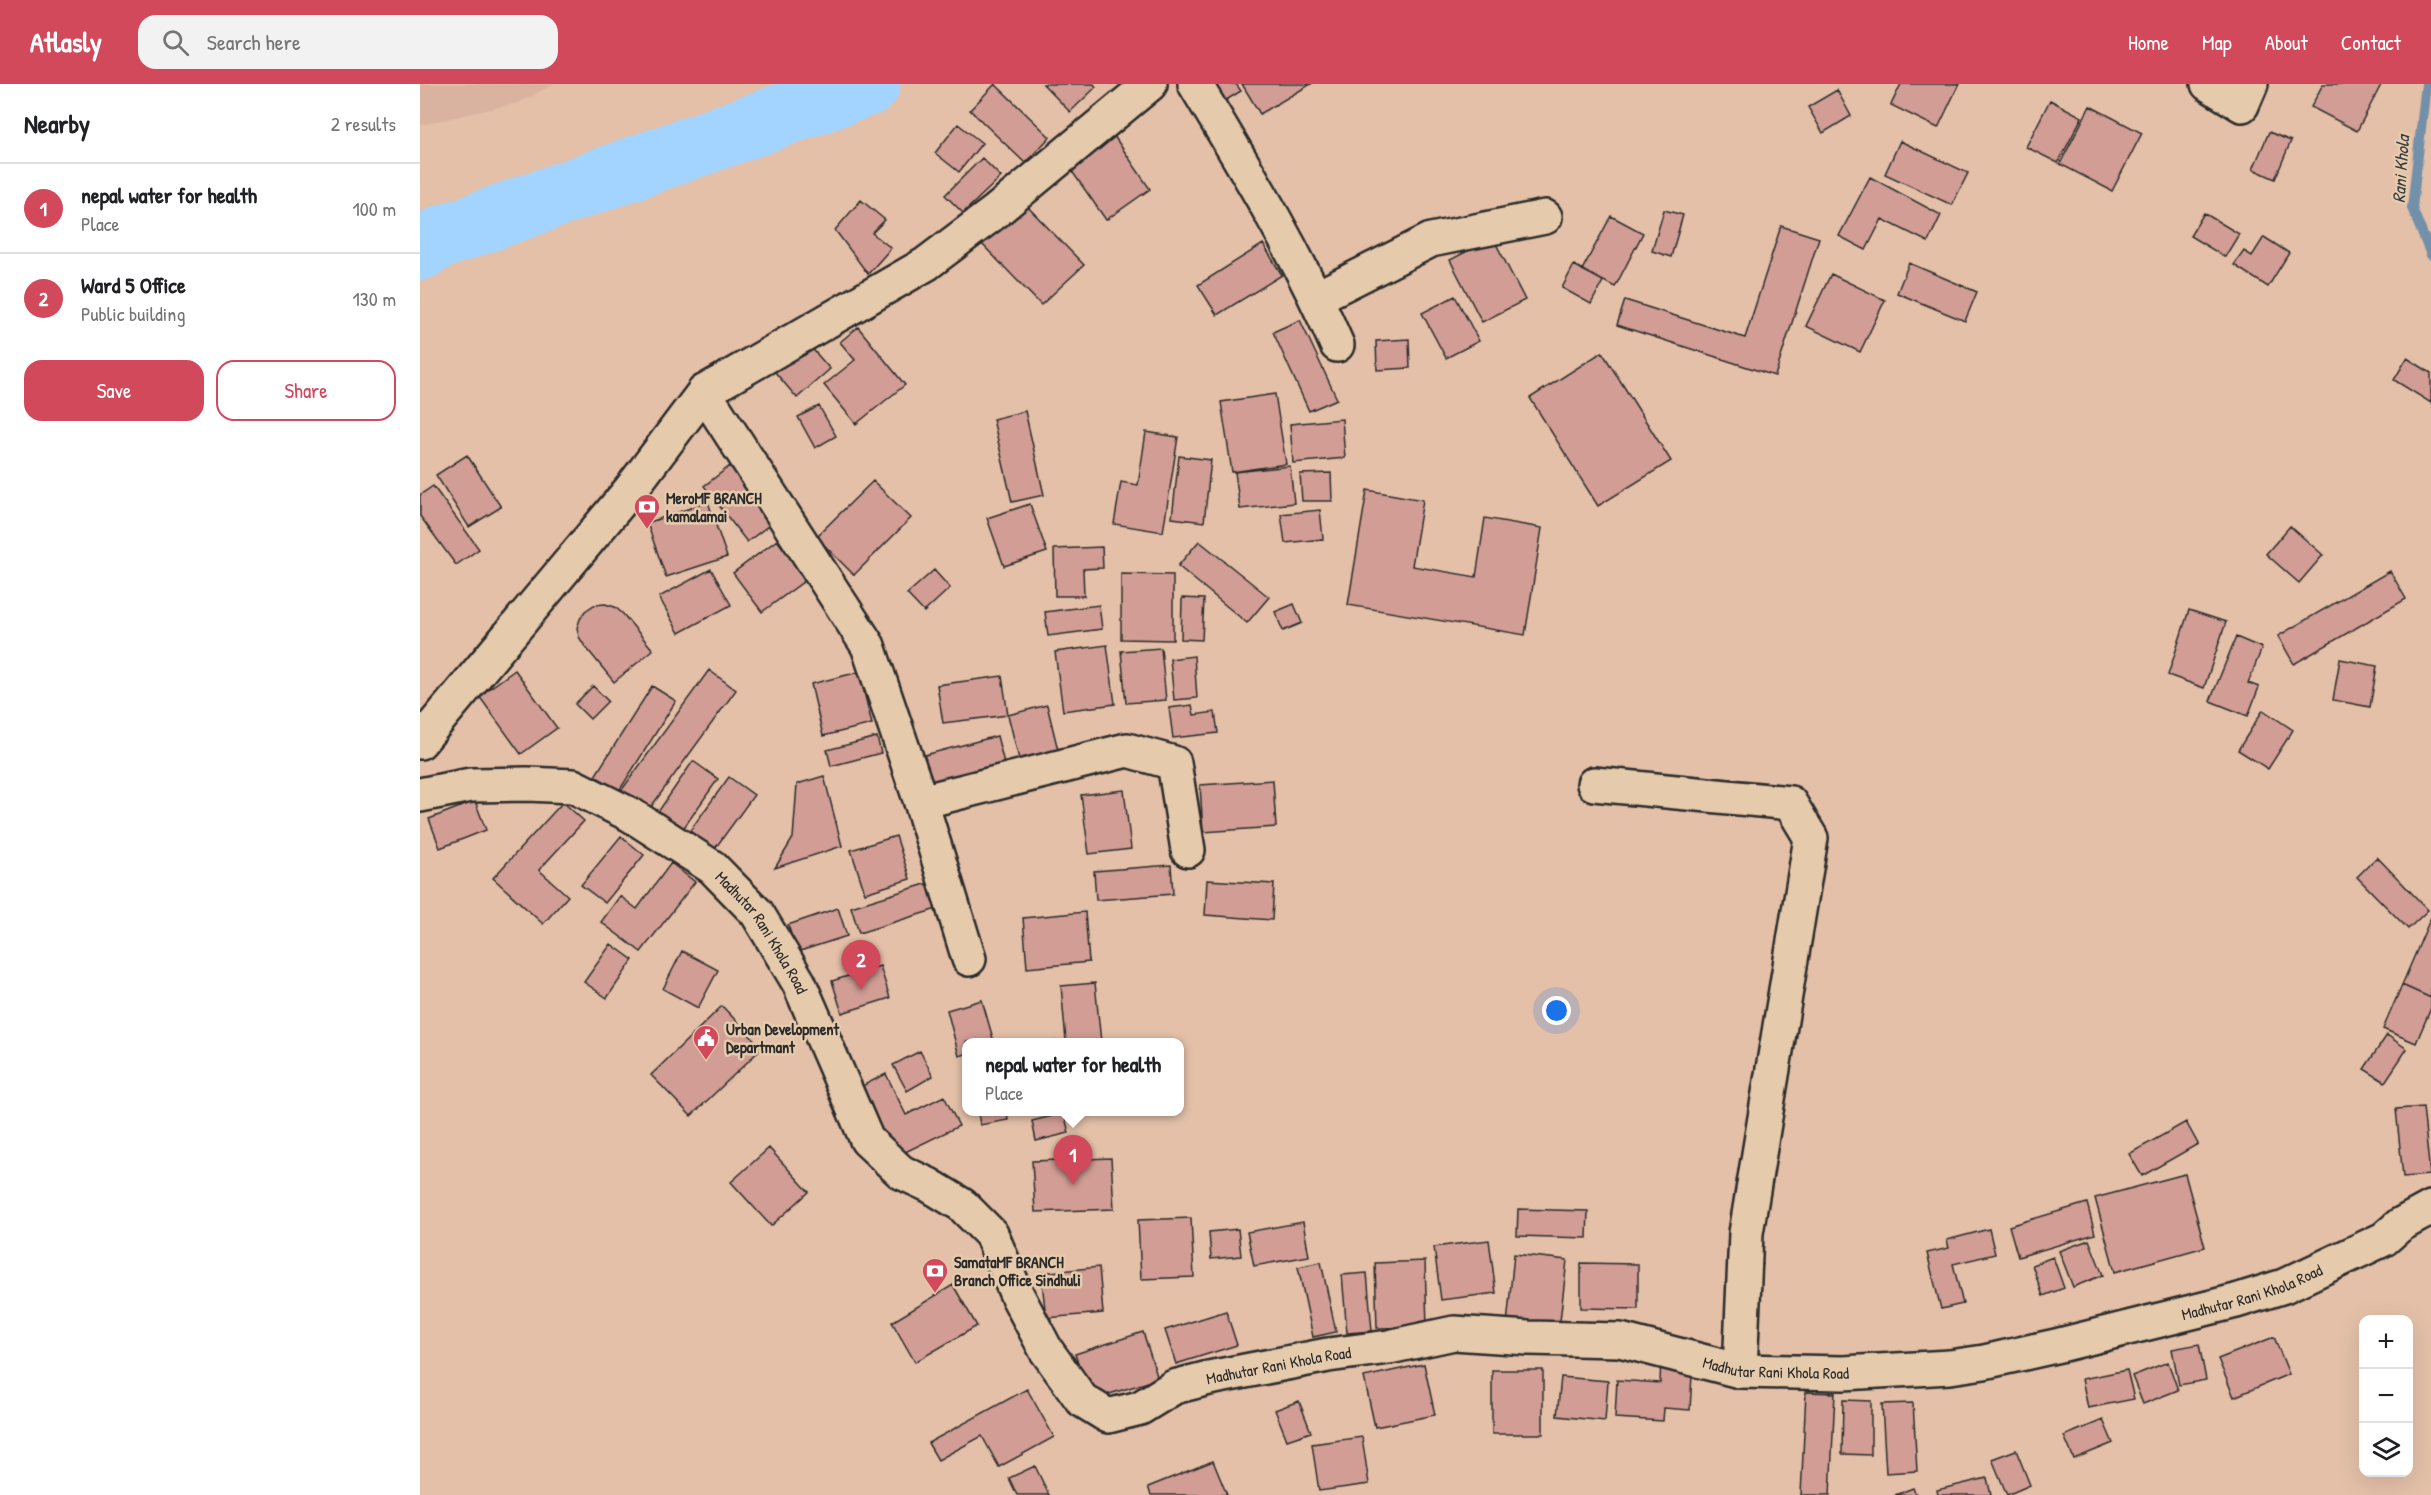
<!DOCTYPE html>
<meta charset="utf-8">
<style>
body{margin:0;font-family:"Patrick Hand",sans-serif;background:#f2f2f2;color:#202124}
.controls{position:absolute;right:18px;bottom:18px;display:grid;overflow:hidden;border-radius:12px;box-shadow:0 6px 24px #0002}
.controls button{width:54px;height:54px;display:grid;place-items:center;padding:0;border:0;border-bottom:2px solid #e0e0e0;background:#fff;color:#202124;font:30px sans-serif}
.you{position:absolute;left:1137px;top:927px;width:21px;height:21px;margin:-15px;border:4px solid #fff;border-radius:50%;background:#1a73e8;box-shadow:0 0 0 9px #1a73e833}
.badge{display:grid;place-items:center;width:39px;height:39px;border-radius:50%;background:#d1495b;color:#fff;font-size:20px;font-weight:700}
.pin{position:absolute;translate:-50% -50px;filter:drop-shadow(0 2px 3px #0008)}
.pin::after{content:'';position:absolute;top:32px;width:21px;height:18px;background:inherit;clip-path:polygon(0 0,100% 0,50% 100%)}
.popup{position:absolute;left:542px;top:954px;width:222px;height:78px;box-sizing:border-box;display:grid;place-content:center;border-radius:12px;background:#fff;filter:drop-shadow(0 2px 4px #0005);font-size:20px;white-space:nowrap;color:#757577}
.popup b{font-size:22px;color:#202124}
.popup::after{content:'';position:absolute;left:50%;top:100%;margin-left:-12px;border:12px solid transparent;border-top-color:#fff}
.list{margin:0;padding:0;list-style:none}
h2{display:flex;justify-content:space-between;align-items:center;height:78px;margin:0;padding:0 24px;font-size:26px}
h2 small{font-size:20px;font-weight:400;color:#757577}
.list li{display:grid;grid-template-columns:39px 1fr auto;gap:18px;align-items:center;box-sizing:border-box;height:90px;padding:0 24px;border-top:2px solid #e0e0e0}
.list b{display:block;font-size:22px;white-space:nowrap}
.list p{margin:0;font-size:20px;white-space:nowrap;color:#757577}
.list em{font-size:20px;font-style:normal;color:#757577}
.actions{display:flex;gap:12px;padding:18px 24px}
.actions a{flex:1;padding:14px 0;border:2px solid #d1495b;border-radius:18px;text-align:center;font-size:21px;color:#d1495b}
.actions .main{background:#d1495b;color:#fff}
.icon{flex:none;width:33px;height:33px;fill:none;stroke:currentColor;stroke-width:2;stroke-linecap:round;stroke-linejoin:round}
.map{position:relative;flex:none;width:2011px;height:1411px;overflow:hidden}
header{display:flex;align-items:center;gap:36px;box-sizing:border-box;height:84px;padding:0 30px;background:#d1495b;color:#fff}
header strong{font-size:28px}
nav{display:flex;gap:33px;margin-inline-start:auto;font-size:21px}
.search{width:420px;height:54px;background:#f2f2f2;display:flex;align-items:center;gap:15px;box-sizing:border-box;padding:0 21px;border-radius:18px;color:#757577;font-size:22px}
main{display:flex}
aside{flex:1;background:#fff}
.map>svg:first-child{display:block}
.built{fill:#dab3a0}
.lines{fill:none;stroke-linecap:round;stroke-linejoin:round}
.stream{stroke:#7290aa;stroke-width:10}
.river{stroke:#a2d4ff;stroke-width:63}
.building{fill:#d19d94;stroke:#2b2b2b;stroke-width:1.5}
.minor-casing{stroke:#2b2b2b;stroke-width:38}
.minor{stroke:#e5caac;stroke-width:33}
.labels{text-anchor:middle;stroke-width:5;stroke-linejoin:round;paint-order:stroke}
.poi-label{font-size:16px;font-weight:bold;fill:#2b2b2b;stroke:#e5caac;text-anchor:start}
.street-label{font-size:16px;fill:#2b2b2b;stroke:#e5caac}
.water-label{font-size:18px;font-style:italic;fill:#373c40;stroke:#e5caac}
</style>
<header>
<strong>Atlasly</strong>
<div class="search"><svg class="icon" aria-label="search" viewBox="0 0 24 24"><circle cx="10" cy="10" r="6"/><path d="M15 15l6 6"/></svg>Search here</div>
<nav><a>Home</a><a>Map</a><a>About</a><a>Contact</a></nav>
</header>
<main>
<aside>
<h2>Nearby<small>2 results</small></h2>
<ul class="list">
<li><span class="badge">1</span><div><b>nepal water for health</b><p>Place</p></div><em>100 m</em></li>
<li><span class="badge">2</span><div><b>Ward 5 Office</b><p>Public building</p></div><em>130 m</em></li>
</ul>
<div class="actions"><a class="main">Save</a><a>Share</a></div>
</aside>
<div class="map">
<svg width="2011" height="1411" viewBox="0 0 2011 1411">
<rect width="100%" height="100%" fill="#e4c0a8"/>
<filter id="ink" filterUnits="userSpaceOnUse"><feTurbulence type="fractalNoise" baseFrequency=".0167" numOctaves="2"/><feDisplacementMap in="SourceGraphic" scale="12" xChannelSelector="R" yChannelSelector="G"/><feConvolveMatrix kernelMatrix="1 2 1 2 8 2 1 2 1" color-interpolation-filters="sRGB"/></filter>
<g filter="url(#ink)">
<path class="built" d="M 0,0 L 134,0 L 98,19 L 0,41 Z"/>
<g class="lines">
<path class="stream" d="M 2006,0 L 1992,124 L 2011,171"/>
<path class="river" d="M 0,165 L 21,153 L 449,0"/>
</g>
<path class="building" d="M 575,0 L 630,53 L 605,79 L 550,26 Z
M 623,0 L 674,0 L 676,3 L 650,28 Z
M 790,0 L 816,0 L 821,7 L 803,18 Z
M 822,0 L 891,0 L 840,30 Z
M 1481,0 L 1539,0 L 1518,44 L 1471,21 Z
M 1903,0 L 1960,0 L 1961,1 L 1937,47 L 1891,23 Z
M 1417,6 L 1431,32 L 1403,49 L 1388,23 Z
M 1630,16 L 1662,33 L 1638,79 L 1606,63 Z
M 1670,22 L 1722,49 L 1692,107 L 1640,80 Z
M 538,40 L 562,59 L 539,88 L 515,69 Z
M 1849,48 L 1871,57 L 1855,95 L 1833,85 Z
M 694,52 L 730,105 L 686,136 L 649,83 Z
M 1480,57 L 1548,89 L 1532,121 L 1465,90 Z
M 562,74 L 581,93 L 543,129 L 525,111 Z
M 1450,93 L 1521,131 L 1508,158 L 1462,135 L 1446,166 L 1419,152 Z
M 441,116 L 465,136 L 452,149 L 471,164 L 448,190 L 415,146 Z
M 604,119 L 664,181 L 621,221 L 561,159 Z
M 1244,126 L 1263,131 L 1251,173 L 1232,167 Z
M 1784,129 L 1819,150 L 1805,173 L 1770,152 Z
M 1191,132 L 1223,149 L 1195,203 L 1162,186 Z
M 1361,142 L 1399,154 L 1355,292 L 1197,241 L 1205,216 L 1325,254 Z
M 1844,153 L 1869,169 L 1848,203 L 1814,181 L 1824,167 L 1832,172 Z
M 1073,154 L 1105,216 L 1062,238 L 1030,176 Z
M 843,160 L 862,191 L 797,231 L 778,201 Z
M 1489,179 L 1557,208 L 1545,237 L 1477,209 Z
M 1154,181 L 1183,197 L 1171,220 L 1142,204 Z
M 1411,190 L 1465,216 L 1440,268 L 1386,242 Z
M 1035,212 L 1059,257 L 1026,274 L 1002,229 Z
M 880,236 L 917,315 L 889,327 L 853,248 Z
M 438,243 L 485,301 L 436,340 L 404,301 L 435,276 L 420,258 Z
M 989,255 L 990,284 L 957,286 L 956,257 Z
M 388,260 L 410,285 L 377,314 L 355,288 Z
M 1182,268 L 1251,377 L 1178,422 L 1110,314 Z
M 1987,274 L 2011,289 L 2011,319 L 1974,296 Z
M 855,310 L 866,380 L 812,388 L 801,318 Z
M 399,322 L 416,352 L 395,364 L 378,333 Z
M 605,327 L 624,411 L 592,418 L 573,335 Z
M 922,335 L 925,374 L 873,379 L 870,340 Z
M 726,348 L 758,353 L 743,448 L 694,440 L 701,398 L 718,401 Z
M 47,371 L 81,423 L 49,443 L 16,391 Z
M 759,372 L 791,376 L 784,438 L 752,434 Z
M 310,382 L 353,438 L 327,458 L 284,402 Z
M 870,382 L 874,419 L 820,425 L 815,388 Z
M 911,389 L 912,417 L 882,417 L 880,390 Z
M 453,397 L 491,434 L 434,491 L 396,453 Z
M 13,402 L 59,465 L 36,481 L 0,432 L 0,411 Z
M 947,406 L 1003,416 L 992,482 L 1056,493 L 1065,434 L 1122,444 L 1105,551 L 928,521 Z
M 288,418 L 307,473 L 246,493 L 227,439 Z
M 610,420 L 627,468 L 584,482 L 567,434 Z
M 900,426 L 903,455 L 865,459 L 861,430 Z
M 1870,442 L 1903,471 L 1879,499 L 1846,470 Z
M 357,456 L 387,495 L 342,528 L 313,489 Z
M 779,457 L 849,513 L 827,539 L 758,482 Z
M 682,463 L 683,484 L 663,485 L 664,512 L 635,512 L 634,465 Z
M 291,485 L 311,521 L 259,549 L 239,513 Z
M 514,486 L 530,504 L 504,528 L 487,510 Z
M 1970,487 L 1986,515 L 1874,580 L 1858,552 Z
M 701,490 L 753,491 L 753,556 L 701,555 Z
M 762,514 L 784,515 L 782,556 L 761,555 Z
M 185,520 L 195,523 L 203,530 L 233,566 L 194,598 L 164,561 L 159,553 L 157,544 L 160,535 L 165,527 L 174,521 Z
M 874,520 L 882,539 L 863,547 L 855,528 Z
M 679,521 L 682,545 L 628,552 L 625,528 Z
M 1769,526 L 1806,538 L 1784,604 L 1748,591 Z
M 1816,553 L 1842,564 L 1828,599 L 1839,603 L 1828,632 L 1790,617 Z
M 687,561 L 695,620 L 643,627 L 635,568 Z
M 741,564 L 746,616 L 706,619 L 701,567 Z
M 774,572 L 777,614 L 754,616 L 750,575 Z
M 1920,575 L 1957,582 L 1950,623 L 1913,616 Z
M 95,586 L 137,644 L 101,670 L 59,612 Z
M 289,586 L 316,606 L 228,727 L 201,707 Z
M 439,588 L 452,640 L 403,652 L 391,600 Z
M 582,592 L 588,631 L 523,639 L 517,601 Z
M 173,602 L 188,617 L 170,635 L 155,620 Z
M 232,602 L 256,617 L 199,707 L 175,692 Z
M 627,621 L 638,666 L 599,675 L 588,631 Z
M 772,621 L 774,631 L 795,628 L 798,649 L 753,654 L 749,624 Z
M 1843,626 L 1873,646 L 1848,685 L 1818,666 Z
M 577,652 L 585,683 L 505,703 L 497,673 Z
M 457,653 L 461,669 L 411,682 L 407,666 Z
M 273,677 L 298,695 L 263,745 L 238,728 Z
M 404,692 L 422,762 L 355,784 L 373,754 L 377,700 Z
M 309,693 L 334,711 L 291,770 L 266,752 Z
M 853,696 L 856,743 L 783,748 L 780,701 Z
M 704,706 L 711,765 L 669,770 L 661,711 Z
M 55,717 L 66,746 L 20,764 L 9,735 Z
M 143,718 L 164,737 L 119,786 L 148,812 L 123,840 L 73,794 Z
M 201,752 L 224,771 L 185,819 L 161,801 Z
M 476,752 L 490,795 L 445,809 L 431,766 Z
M 1957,773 L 2008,826 L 1988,845 L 1937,793 Z
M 251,779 L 275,798 L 221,868 L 181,838 L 200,812 L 217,825 Z
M 751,781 L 753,810 L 676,816 L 674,787 Z
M 787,796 L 854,800 L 852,836 L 785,831 Z
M 512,798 L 520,824 L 439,849 L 431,823 Z
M 418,824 L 427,852 L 377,868 L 368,841 Z
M 665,828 L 669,878 L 607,884 L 603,834 Z
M 2011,833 L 2011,914 L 1982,901 Z
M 191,860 L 213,876 L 187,914 L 164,898 Z
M 262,867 L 298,886 L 278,924 L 243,905 Z
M 460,882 L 470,914 L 422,929 L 412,897 Z
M 675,899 L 681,958 L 628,958 L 646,957 L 641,902 Z
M 1982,901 L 2011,914 L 2011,924 L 1996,959 L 1963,945 Z
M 562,916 L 574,958 L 546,958 L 546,970 L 539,972 L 527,926 Z
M 302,922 L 342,964 L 271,1032 L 231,991 Z
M 1967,951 L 1987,965 L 1965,998 L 1944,985 Z
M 500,967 L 513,992 L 487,1007 L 473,981 Z
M 466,990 L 486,1031 L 524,1012 L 539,1042 L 475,1073 L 440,1003 Z
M 2003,1023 L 2010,1091 L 1983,1093 L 1976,1025 Z
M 558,1028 L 587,1028 L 588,1036 L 560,1041 Z
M 644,1029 L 649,1049 L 616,1057 L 612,1037 Z
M 1766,1038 L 1778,1060 L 1722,1092 L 1709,1070 Z
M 349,1064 L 389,1108 L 351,1142 L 311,1098 Z
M 691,1074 L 694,1125 L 615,1128 L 612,1077 Z
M 1765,1090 L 1785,1163 L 1695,1188 L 1675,1114 Z
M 1667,1119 L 1675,1150 L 1598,1173 L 1589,1142 Z
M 1098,1125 L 1168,1127 L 1167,1154 L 1097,1152 Z
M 771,1134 L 774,1193 L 721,1195 L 718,1136 Z
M 883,1138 L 889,1172 L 834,1182 L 827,1148 Z
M 818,1145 L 821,1172 L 791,1175 L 789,1148 Z
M 1569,1145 L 1575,1170 L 1533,1180 L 1543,1220 L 1521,1225 L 1507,1169 L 1529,1164 L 1527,1156 Z
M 1069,1156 L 1076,1209 L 1021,1216 L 1014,1163 Z
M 1669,1156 L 1683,1191 L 1653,1203 L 1639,1167 Z
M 1094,1170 L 1147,1176 L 1139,1246 L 1087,1240 Z
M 1633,1173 L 1644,1204 L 1623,1212 L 1612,1181 Z
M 1005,1177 L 1007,1243 L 957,1244 L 955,1179 Z
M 901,1178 L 916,1248 L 893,1253 L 878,1183 Z
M 1161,1179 L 1218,1180 L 1218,1225 L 1161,1224 Z
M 679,1183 L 683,1229 L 626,1234 L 621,1189 Z
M 947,1189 L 952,1247 L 927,1249 L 922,1191 Z
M 533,1201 L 557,1242 L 495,1278 L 472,1238 Z
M 806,1227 L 817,1261 L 756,1280 L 745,1246 Z
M 723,1248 L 738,1295 L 670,1316 L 655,1270 Z
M 1854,1253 L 1869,1290 L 1814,1313 L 1798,1275 Z
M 1779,1260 L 1786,1296 L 1759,1301 L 1752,1265 Z
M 1241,1271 L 1273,1273 L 1270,1326 L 1244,1324 L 1243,1337 L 1195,1334 L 1197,1296 L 1240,1299 Z
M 1748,1278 L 1758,1306 L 1723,1320 L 1712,1292 Z
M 1004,1280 L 1015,1331 L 955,1343 L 944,1293 Z
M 1072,1286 L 1123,1286 L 1123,1350 L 1072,1350 Z
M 1707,1286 L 1714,1315 L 1668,1324 L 1662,1295 Z
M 1141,1293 L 1188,1297 L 1185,1337 L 1137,1332 Z
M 607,1305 L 634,1353 L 579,1383 L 562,1352 L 518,1376 L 508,1359 Z
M 1386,1308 L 1415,1309 L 1410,1411 L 1381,1411 Z
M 1423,1316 L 1451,1317 L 1451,1371 L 1422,1370 Z
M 879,1317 L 891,1348 L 867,1356 L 855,1326 Z
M 1493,1319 L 1497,1387 L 1466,1389 L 1462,1320 Z
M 1683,1336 L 1693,1359 L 1654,1375 L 1644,1352 Z
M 942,1353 L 949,1400 L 899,1407 L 892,1360 Z
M 1596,1366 L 1610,1401 L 1587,1411 L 1572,1375 Z
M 793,1377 L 807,1411 L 731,1411 L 728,1403 Z
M 615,1382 L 629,1411 L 597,1411 L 589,1394 Z
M 1567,1394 L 1571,1411 L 1518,1411 L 1517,1406 Z
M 1493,1404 L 1496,1411 L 1475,1411 Z"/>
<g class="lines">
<g class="minor-casing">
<g id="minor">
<path d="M 775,0 C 826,85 878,170 917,261"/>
<path d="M 1788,0 L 1822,21 L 1831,0"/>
<path d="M 896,214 L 1011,156 L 1125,133"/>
<path d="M 284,308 L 448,562 L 501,718 L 549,875"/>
<path d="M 0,658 L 211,405 L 284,308 L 506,180 L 575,128 L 730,0"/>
<path d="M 1174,700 L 1370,719 L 1391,754 L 1326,1149 L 1320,1287"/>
<path id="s1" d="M 0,711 L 51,701 L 107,700 L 153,702 L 211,731 L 292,783 L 337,829 L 379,899 L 447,1056 L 481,1088 L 509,1101 L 542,1121 L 571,1150 L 597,1211 L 626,1266 L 662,1316 L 688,1332 L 720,1324 L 754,1303 L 789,1294 L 908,1271 L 969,1263 L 1034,1249 L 1108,1254 L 1200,1256 L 1320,1287 L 1423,1289 L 1530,1283 L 1564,1278 L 1640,1261 L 1816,1217 L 1864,1202 L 1964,1155 L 1980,1141 L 2011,1124"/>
<path d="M 501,718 L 707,666 L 754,679 L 768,766"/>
</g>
</g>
<use href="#minor" class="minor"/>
</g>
</g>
<defs>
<g id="bank-pin" transform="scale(1.35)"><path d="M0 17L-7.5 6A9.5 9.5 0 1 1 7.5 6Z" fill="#d1495b" stroke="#e5caac"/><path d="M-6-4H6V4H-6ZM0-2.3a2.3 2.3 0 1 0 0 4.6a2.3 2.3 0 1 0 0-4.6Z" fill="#fff"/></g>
<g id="civic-pin" transform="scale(1.35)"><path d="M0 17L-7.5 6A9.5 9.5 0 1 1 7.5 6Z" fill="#d1495b" stroke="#e5caac"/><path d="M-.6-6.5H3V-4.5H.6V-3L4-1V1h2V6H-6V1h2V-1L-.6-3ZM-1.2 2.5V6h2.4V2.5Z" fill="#fff"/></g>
</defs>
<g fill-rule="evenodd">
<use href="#bank-pin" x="227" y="423"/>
<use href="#civic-pin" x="286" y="954"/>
<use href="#bank-pin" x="515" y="1187"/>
</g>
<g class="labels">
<g class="poi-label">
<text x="246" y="420">MeroMF BRANCH<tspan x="246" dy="18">kamalamai</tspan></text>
<text x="306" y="951">Urban Development<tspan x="306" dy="18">Departmant</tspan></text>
<text x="534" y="1184">SamataMF BRANCH<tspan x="534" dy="18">Branch Office Sindhuli</tspan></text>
</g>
<g class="street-label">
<text dy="6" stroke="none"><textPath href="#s1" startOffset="398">Madhutar Rani Khola Road</textPath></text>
<text dy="6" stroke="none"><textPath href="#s1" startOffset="2180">Madhutar Rani Khola Road</textPath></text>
<text dy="6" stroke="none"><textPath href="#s1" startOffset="1190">Madhutar Rani Khola Road</textPath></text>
<text dy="6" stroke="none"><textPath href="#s1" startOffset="1694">Madhutar Rani Khola Road</textPath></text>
</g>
<g class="water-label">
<text transform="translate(1981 85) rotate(-86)" y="6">Rani Khola</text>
</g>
</g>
</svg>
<div class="controls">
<button>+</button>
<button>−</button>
<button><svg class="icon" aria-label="layers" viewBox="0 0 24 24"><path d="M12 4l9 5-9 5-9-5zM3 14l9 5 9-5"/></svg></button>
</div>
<div class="you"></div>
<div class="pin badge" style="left:653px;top:1101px">1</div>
<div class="popup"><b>nepal water for health</b>Place</div>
<div class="pin badge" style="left:441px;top:906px">2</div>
</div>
</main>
